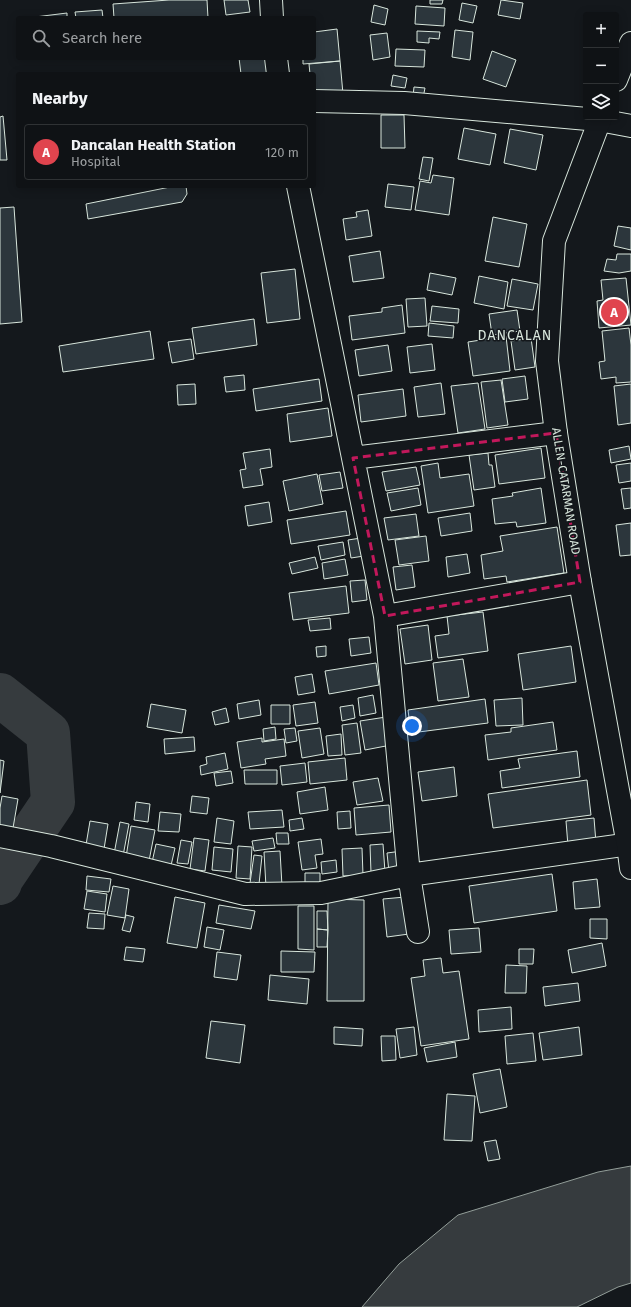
<!DOCTYPE html>
<meta charset="utf-8">
<style>
body{margin:0;font-family:"Fira Sans",sans-serif;background:#181b1e;color:#f1f3f6}
.controls{position:absolute;right:12px;top:12px;display:grid;overflow:hidden;border-radius:4px;box-shadow:0 2px 10px #0003}
.controls button{width:36px;height:36px;display:grid;place-items:center;padding:0;border:0;border-bottom:1px solid #2f3234;background:#0f1215;color:#f1f3f6;font:20px sans-serif}
.you{position:absolute;left:412px;top:726px;width:14px;height:14px;margin:-10px;border:3px solid #fff;border-radius:50%;background:#1a73e8;box-shadow:0 0 0 6px #1a73e833}
.badge{display:grid;place-items:center;width:26px;height:26px;border-radius:50%;background:#ffb74d;color:#fff;font-size:13px;font-weight:700}
.pin{position:absolute;translate:-50% -50%;border:2px solid #fff;box-shadow:0 1px 4px #0006}
.list{margin:0;padding:0;list-style:none}
h2{display:flex;justify-content:space-between;align-items:center;height:52px;margin:0;padding:0 16px;font-size:17px}
h2 small{font-size:13px;font-weight:400;color:#9b9ea0}
.list li{display:grid;grid-template-columns:26px 1fr auto;gap:12px;align-items:center;box-sizing:border-box;height:56px;margin:0 8px 8px;padding:0 8px;border:1px solid #2f3234;border-radius:4px}
.list b{display:block;font-size:15px;white-space:nowrap}
.list p{margin:0;font-size:13px;white-space:nowrap;color:#9b9ea0}
.list em{font-size:13px;font-style:normal;color:#9b9ea0}
.icon{flex:none;width:22px;height:22px;fill:none;stroke:currentColor;stroke-width:2;stroke-linecap:round;stroke-linejoin:round}
.map{position:relative;flex:none;width:631px;height:1307px;overflow:hidden}
.search{position:absolute;background:#0f1215;box-shadow:0 2px 10px #0003;left:16px;top:16px;width:300px;height:44px;display:flex;align-items:center;gap:10px;box-sizing:border-box;padding:0 14px;border-radius:4px;color:#9b9ea0;font-size:15px}
.panel{position:absolute;background:#0f1215;box-shadow:0 2px 10px #0003;left:16px;top:72px;width:300px;height:116px;border-radius:4px}
.map>svg:first-child{display:block}
.water{fill:#363b3e;stroke:#939e99}
.lines{fill:none;stroke-linecap:round;stroke-linejoin:round}
.river{stroke:#363b3e;stroke-width:44}
.building{fill:#2c363c;stroke:#d8e6dc}
.minor-casing{stroke:#d8e6dc;stroke-width:24}
.major-casing{stroke:#d8e6dc;stroke-width:24}
.minor{stroke:#14181c;stroke-width:22}
.major{stroke:#14181c;stroke-width:22}
.marked{fill:none;stroke:#c2185b;stroke-width:3;stroke-dasharray:8 5;stroke-linejoin:round}
.labels{text-anchor:middle;stroke-width:3;stroke-linejoin:round;paint-order:stroke}
.street-label{font-size:12px;fill:#d8e6dc;stroke:#14181c}
.quarter-label{font-size:14px;letter-spacing:1px;fill:#d8e6dc;stroke:#14181c}
</style>
<div class="map">
<svg width="631" height="1307" viewBox="0 0 631 1307">
<rect width="100%" height="100%" fill="#14181c"/>
<path class="water" d="M 631,1166 L 631,1283 L 618,1287 L 577,1307 L 362,1307 L 399,1264 L 458,1215 L 598,1172 Z"/>
<g class="lines">
<path class="river" d="M 0,695 L 48,733 L 53,802 L 1,879 L 0,883"/>
</g>
<path class="building" d="M 169,0 L 207,0 L 208,18 L 114,18 L 113,4 Z
M 224,0 L 248,0 L 250,12 L 226,15 Z
M 430,0 L 443,0 L 442,4 L 430,4 Z
M 501,0 L 523,3 L 520,19 L 498,15 Z
M 462,3 L 477,6 L 473,23 L 459,20 Z
M 374,5 L 388,9 L 385,25 L 371,22 Z
M 416,6 L 445,8 L 444,26 L 415,24 Z
M 102,10 L 103,18 L 76,18 L 75,12 Z
M 67,13 L 67,18 L 35,18 L 35,17 Z
M 337,29 L 340,61 L 303,64 L 303,58 L 314,58 L 314,32 Z
M 455,30 L 473,32 L 470,60 L 452,57 Z
M 417,31 L 440,32 L 439,39 L 429,38 L 429,43 L 417,42 Z
M 387,33 L 390,57 L 373,60 L 370,35 Z
M 396,49 L 425,50 L 424,67 L 395,66 Z
M 492,51 L 516,60 L 506,87 L 483,79 Z
M 239,58 L 273,58 L 275,74 L 241,74 Z
M 340,61 L 343,94 L 314,98 L 314,74 L 310,74 L 309,64 Z
M 393,75 L 407,78 L 405,88 L 391,86 Z
M 414,87 L 425,88 L 423,98 L 413,96 Z
M 381,115 L 404,115 L 405,148 L 381,148 Z
M 3,116 L 7,160 L 0,160 L 0,117 Z
M 464,128 L 496,134 L 490,165 L 458,159 Z
M 510,129 L 543,135 L 536,170 L 504,163 Z
M 423,157 L 433,158 L 429,181 L 419,179 Z
M 433,175 L 454,178 L 449,215 L 415,210 L 420,181 L 431,183 Z
M 388,184 L 414,187 L 411,210 L 385,207 Z
M 175,186 L 186,186 L 187,194 L 182,202 L 88,219 L 86,204 Z
M 14,207 L 22,322 L 0,324 L 0,208 Z
M 368,210 L 372,236 L 346,240 L 343,219 L 357,217 L 356,212 Z
M 493,217 L 527,224 L 519,267 L 485,261 Z
M 618,226 L 631,228 L 631,250 L 614,246 Z
M 380,251 L 384,278 L 353,282 L 349,256 Z
M 617,254 L 631,254 L 631,271 L 619,273 L 604,271 L 607,259 L 616,260 Z
M 295,269 L 300,319 L 267,323 L 261,273 Z
M 430,273 L 456,278 L 452,295 L 427,290 Z
M 479,276 L 508,282 L 504,309 L 474,303 Z
M 626,278 L 631,325 L 599,328 L 597,301 L 603,300 L 601,280 Z
M 512,279 L 538,284 L 533,310 L 507,306 Z
M 425,298 L 427,326 L 408,327 L 406,299 Z
M 402,305 L 405,333 L 352,340 L 349,316 L 382,312 L 382,308 Z
M 432,306 L 459,309 L 458,323 L 430,321 Z
M 517,310 L 520,331 L 492,335 L 489,314 Z
M 254,319 L 257,345 L 196,354 L 192,328 Z
M 429,323 L 454,326 L 453,338 L 428,336 Z
M 629,328 L 631,345 L 631,382 L 616,383 L 616,377 L 601,379 L 599,362 L 605,361 L 602,331 Z
M 150,331 L 154,359 L 63,372 L 59,346 Z
M 506,336 L 510,371 L 473,376 L 468,342 Z
M 531,338 L 535,367 L 515,370 L 511,341 Z
M 191,339 L 194,359 L 172,363 L 168,342 Z
M 432,344 L 435,370 L 410,373 L 407,347 Z
M 388,345 L 392,371 L 359,376 L 355,350 Z
M 244,375 L 245,390 L 226,392 L 224,377 Z
M 525,376 L 528,399 L 505,402 L 502,379 Z
M 319,379 L 322,401 L 256,411 L 253,389 Z
M 501,380 L 508,425 L 487,428 L 481,382 Z
M 441,383 L 445,414 L 418,417 L 414,387 Z
M 478,383 L 485,429 L 458,433 L 451,386 Z
M 195,384 L 196,404 L 178,405 L 177,385 Z
M 631,384 L 631,423 L 618,425 L 614,386 Z
M 403,389 L 406,416 L 361,422 L 358,395 Z
M 328,408 L 332,436 L 290,442 L 287,414 Z
M 629,446 L 631,459 L 611,463 L 609,450 Z
M 541,448 L 545,478 L 499,484 L 495,455 Z
M 270,449 L 272,467 L 260,469 L 263,485 L 243,488 L 240,470 L 246,469 L 243,453 Z
M 488,453 L 489,465 L 492,465 L 495,487 L 474,490 L 469,455 Z
M 438,463 L 440,478 L 469,474 L 474,506 L 428,513 L 421,466 Z
M 631,463 L 631,481 L 619,483 L 616,465 Z
M 416,467 L 420,485 L 386,491 L 382,472 Z
M 340,472 L 343,488 L 322,491 L 319,475 Z
M 317,474 L 323,504 L 289,511 L 283,481 Z
M 418,488 L 421,505 L 391,511 L 387,493 Z
M 541,488 L 546,523 L 517,527 L 516,522 L 495,524 L 492,499 L 513,496 L 512,493 Z
M 631,488 L 631,508 L 624,509 L 621,489 Z
M 269,502 L 272,522 L 248,526 L 245,506 Z
M 346,511 L 350,535 L 291,544 L 287,520 Z
M 470,513 L 472,531 L 441,536 L 438,518 Z
M 416,514 L 419,536 L 388,540 L 384,518 Z
M 631,523 L 631,555 L 620,556 L 616,525 Z
M 557,527 L 564,573 L 507,582 L 506,576 L 484,579 L 481,555 L 503,551 L 500,536 Z
M 426,536 L 429,561 L 399,565 L 395,540 Z
M 361,538 L 364,556 L 351,558 L 348,540 Z
M 343,542 L 345,555 L 321,560 L 318,546 Z
M 467,554 L 470,573 L 448,577 L 446,557 Z
M 315,557 L 318,568 L 292,574 L 289,563 Z
M 345,559 L 348,575 L 324,579 L 322,563 Z
M 412,565 L 415,587 L 396,590 L 393,567 Z
M 365,580 L 367,600 L 352,602 L 350,581 Z
M 346,586 L 349,613 L 293,620 L 289,593 Z
M 483,612 L 488,651 L 438,658 L 435,636 L 449,634 L 447,616 Z
M 330,618 L 331,629 L 310,631 L 308,620 Z
M 428,625 L 432,660 L 405,664 L 400,629 Z
M 369,637 L 371,653 L 351,656 L 349,639 Z
M 326,646 L 326,656 L 317,657 L 316,647 Z
M 571,646 L 576,682 L 523,690 L 518,654 Z
M 463,659 L 469,697 L 438,701 L 433,663 Z
M 376,663 L 379,685 L 329,694 L 325,671 Z
M 312,674 L 315,692 L 298,695 L 295,677 Z
M 373,695 L 376,713 L 360,716 L 358,698 Z
M 522,698 L 523,725 L 496,726 L 494,700 Z
M 485,699 L 488,723 L 411,733 L 408,710 Z
M 259,700 L 261,715 L 239,719 L 237,704 Z
M 315,702 L 318,723 L 296,726 L 293,705 Z
M 151,704 L 186,710 L 182,733 L 147,727 Z
M 271,705 L 290,705 L 290,724 L 271,724 Z
M 353,705 L 355,718 L 342,721 L 340,707 Z
M 226,708 L 229,722 L 215,725 L 212,712 Z
M 386,717 L 391,745 L 365,750 L 360,721 Z
M 553,722 L 557,750 L 488,760 L 485,735 L 511,732 L 511,728 Z
M 357,723 L 361,753 L 345,755 L 342,725 Z
M 275,727 L 276,739 L 264,741 L 263,729 Z
M 295,728 L 297,741 L 286,743 L 284,729 Z
M 320,728 L 324,754 L 302,758 L 298,731 Z
M 341,734 L 342,755 L 328,756 L 326,736 Z
M 194,737 L 195,751 L 165,754 L 164,739 Z
M 262,738 L 262,742 L 284,739 L 286,756 L 265,759 L 266,764 L 241,768 L 237,742 Z
M 577,751 L 580,777 L 502,788 L 500,771 L 520,768 L 518,759 Z
M 225,753 L 228,769 L 201,775 L 200,766 L 207,764 L 206,757 Z
M 345,758 L 347,780 L 310,784 L 308,762 Z
M 0,760 L 4,761 L 0,793 Z
M 305,763 L 307,782 L 282,785 L 280,766 Z
M 454,767 L 457,796 L 422,801 L 418,772 Z
M 244,770 L 277,770 L 277,784 L 245,784 Z
M 231,771 L 233,783 L 216,786 L 214,773 Z
M 378,778 L 383,801 L 357,805 L 353,782 Z
M 587,780 L 591,815 L 493,828 L 488,794 Z
M 325,787 L 328,810 L 300,814 L 297,792 Z
M 2,796 L 18,799 L 13,828 L 0,826 L 0,808 Z
M 192,796 L 209,798 L 207,814 L 190,812 Z
M 136,802 L 150,804 L 148,822 L 134,820 Z
M 389,805 L 391,832 L 356,835 L 354,808 Z
M 282,810 L 284,827 L 250,829 L 248,812 Z
M 350,811 L 351,828 L 338,829 L 337,812 Z
M 160,812 L 181,814 L 179,832 L 158,831 Z
M 217,818 L 234,821 L 231,844 L 214,842 Z
M 302,818 L 304,829 L 290,831 L 289,820 Z
M 594,818 L 596,843 L 568,846 L 566,821 Z
M 90,821 L 108,824 L 104,849 L 86,845 Z
M 120,822 L 129,824 L 123,856 L 114,854 Z
M 131,826 L 155,830 L 149,861 L 126,857 Z
M 276,833 L 288,833 L 289,844 L 277,844 Z
M 194,838 L 209,840 L 205,871 L 190,869 Z
M 273,838 L 275,848 L 254,851 L 252,841 Z
M 321,839 L 323,854 L 315,855 L 317,868 L 302,870 L 298,842 Z
M 181,840 L 192,842 L 188,864 L 177,863 Z
M 156,844 L 175,848 L 170,870 L 151,867 Z
M 383,844 L 385,872 L 371,873 L 370,845 Z
M 238,846 L 252,847 L 250,879 L 236,878 Z
M 214,847 L 233,849 L 231,872 L 212,870 Z
M 362,848 L 363,875 L 343,876 L 342,849 Z
M 280,851 L 282,886 L 266,887 L 264,852 Z
M 402,851 L 405,870 L 389,872 L 387,853 Z
M 254,855 L 262,856 L 259,884 L 250,883 Z
M 336,860 L 337,872 L 322,874 L 321,862 Z
M 305,873 L 320,873 L 320,885 L 305,885 Z
M 552,874 L 557,911 L 474,923 L 469,886 Z
M 87,876 L 111,879 L 109,892 L 86,890 Z
M 597,879 L 600,907 L 575,909 L 573,882 Z
M 113,886 L 129,889 L 125,918 L 107,915 Z
M 87,891 L 107,894 L 105,912 L 84,909 Z
M 175,897 L 205,903 L 197,948 L 167,943 Z
M 405,897 L 409,934 L 387,937 L 383,899 Z
M 328,899 L 364,900 L 364,1001 L 327,1001 Z
M 219,905 L 255,911 L 251,929 L 216,923 Z
M 298,906 L 314,906 L 314,950 L 298,949 Z
M 317,911 L 327,911 L 328,930 L 317,929 Z
M 89,913 L 105,914 L 104,929 L 87,928 Z
M 126,915 L 134,917 L 130,932 L 122,930 Z
M 590,919 L 607,919 L 607,939 L 590,938 Z
M 207,927 L 224,930 L 220,950 L 204,947 Z
M 479,928 L 481,952 L 451,954 L 449,930 Z
M 317,929 L 328,930 L 327,947 L 317,947 Z
M 602,943 L 606,966 L 572,973 L 568,950 Z
M 126,947 L 145,949 L 143,962 L 124,960 Z
M 519,949 L 534,949 L 533,964 L 519,964 Z
M 281,951 L 315,952 L 314,972 L 281,972 Z
M 217,952 L 241,955 L 237,980 L 214,977 Z
M 441,958 L 443,973 L 459,971 L 469,1039 L 421,1046 L 411,978 L 425,976 L 423,960 Z
M 506,965 L 527,966 L 526,993 L 505,993 Z
M 270,975 L 309,979 L 307,1004 L 268,1000 Z
M 578,983 L 580,1001 L 545,1006 L 543,987 Z
M 511,1007 L 512,1029 L 479,1032 L 478,1010 Z
M 211,1021 L 245,1025 L 240,1063 L 206,1058 Z
M 334,1027 L 363,1029 L 362,1046 L 334,1044 Z
M 414,1027 L 417,1055 L 400,1058 L 396,1029 Z
M 579,1027 L 582,1055 L 543,1060 L 539,1033 Z
M 533,1033 L 536,1061 L 507,1064 L 505,1036 Z
M 381,1036 L 395,1036 L 396,1060 L 382,1061 Z
M 455,1042 L 457,1057 L 427,1062 L 424,1048 Z
M 500,1069 L 507,1107 L 480,1113 L 473,1074 Z
M 447,1094 L 475,1096 L 472,1141 L 444,1140 Z
M 496,1140 L 500,1159 L 488,1161 L 484,1142 Z"/>
<g class="lines">
<g class="minor-casing">
<path id="minor" d="M 271,0 L 272,18
M 276,58 L 278,74
M 314,101 L 404,103 L 599,120 L 631,126
M 298,186 L 385,616 L 409,875 L 418,932
M 353,458 L 556,433
M 385,616 L 580,582
M 0,836 L 51,846 L 245,894 L 321,893 L 409,875 L 631,844"/>
</g>
<g class="major-casing">
<path id="major" d="M 616,80 L 631,43
M 601,117 L 554,241 L 547,361 L 556,433 L 580,582 L 628,845 L 631,868"/>
</g>
<use href="#minor" class="minor"/>
<use href="#major" class="major"/>
</g>
<path class="marked" d="M 556,433 L 580,582 L 385,616 L 353,458 Z"/>
<g class="labels">
<g class="street-label">
<text transform="translate(566 491) rotate(81)" y="4">ALLEN-CATARMAN ROAD</text>
</g>
<g class="quarter-label">
<text x="515" y="340">DANCALAN</text>
</g>
</g>
</svg>
<div class="controls">
<button>+</button>
<button>−</button>
<button><svg class="icon" aria-label="layers" viewBox="0 0 24 24"><path d="M12 4l9 5-9 5-9-5zM3 14l9 5 9-5"/></svg></button>
</div>
<div class="you"></div>
<div class="pin badge" style="left:614px;top:312px;background:#e0444e">A</div>
<div class="search"><svg class="icon" aria-label="search" viewBox="0 0 24 24"><circle cx="10" cy="10" r="6"/><path d="M15 15l6 6"/></svg>Search here</div>
<section class="panel">
<h2>Nearby<small></small></h2>
<ul class="list">
<li><span class="badge" style="background:#e0444e">A</span><div><b>Dancalan Health Station</b><p>Hospital</p></div><em>120 m</em></li>
</ul>
</section>
</div>
